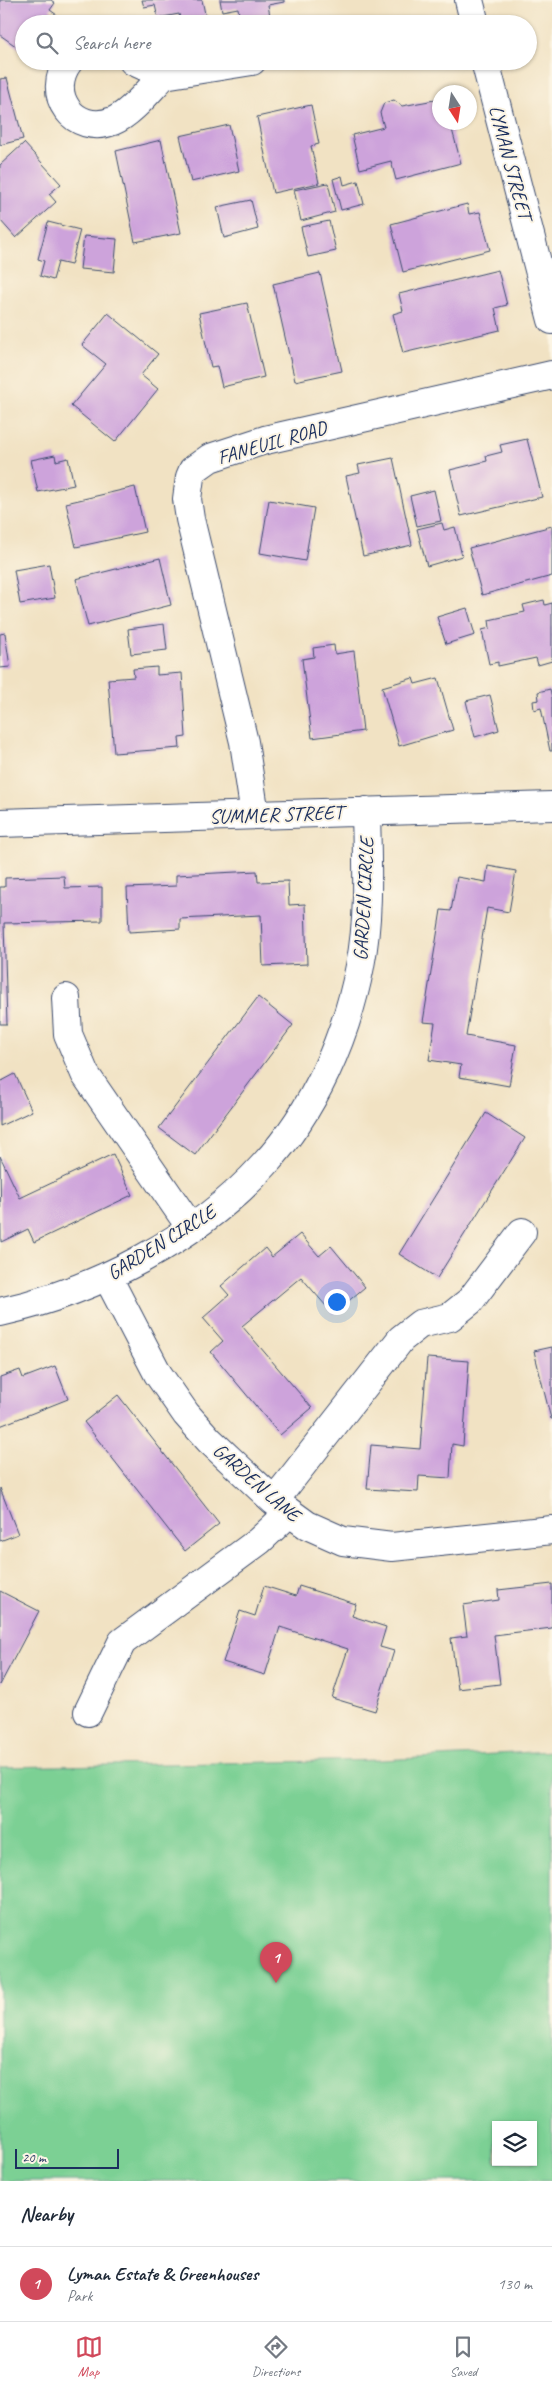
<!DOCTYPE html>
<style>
body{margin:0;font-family:Caveat,sans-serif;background:#f6f6f7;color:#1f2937}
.controls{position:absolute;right:15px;bottom:15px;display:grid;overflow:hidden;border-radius:0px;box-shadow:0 1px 4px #0004}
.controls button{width:45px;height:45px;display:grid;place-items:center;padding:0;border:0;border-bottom:1px solid #e0e1e3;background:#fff;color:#1f2937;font:25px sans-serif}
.compass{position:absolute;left:432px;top:85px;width:45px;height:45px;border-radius:50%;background:#fff;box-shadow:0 1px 4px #0004;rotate:168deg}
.scale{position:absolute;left:15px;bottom:12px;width:104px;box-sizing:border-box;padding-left:5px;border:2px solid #1b2f5e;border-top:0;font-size:14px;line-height:18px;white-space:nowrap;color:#1b2f5e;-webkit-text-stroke:4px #fcf5e5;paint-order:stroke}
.you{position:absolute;left:336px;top:1301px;width:18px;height:18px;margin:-12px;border:4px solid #fff;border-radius:50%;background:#1a73e8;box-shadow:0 0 0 8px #1a73e833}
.badge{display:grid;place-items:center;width:32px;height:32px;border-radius:50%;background:#d1495b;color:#fff;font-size:16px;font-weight:700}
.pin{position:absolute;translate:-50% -41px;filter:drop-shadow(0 1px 2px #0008)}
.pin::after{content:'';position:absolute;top:26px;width:18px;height:15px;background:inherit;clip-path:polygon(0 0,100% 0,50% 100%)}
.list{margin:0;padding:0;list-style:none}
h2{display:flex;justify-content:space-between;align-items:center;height:65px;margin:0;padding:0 20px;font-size:21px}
h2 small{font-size:16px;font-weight:400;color:#747a83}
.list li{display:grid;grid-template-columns:32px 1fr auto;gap:15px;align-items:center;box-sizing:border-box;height:75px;padding:0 20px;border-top:1px solid #e0e1e3}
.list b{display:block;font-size:19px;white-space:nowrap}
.list p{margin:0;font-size:16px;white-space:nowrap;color:#747a83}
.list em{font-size:16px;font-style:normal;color:#747a83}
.icon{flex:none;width:28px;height:28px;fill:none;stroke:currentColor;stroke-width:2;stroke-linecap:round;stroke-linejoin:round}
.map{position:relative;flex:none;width:552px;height:2181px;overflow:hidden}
.search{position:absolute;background:#fff;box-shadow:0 1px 4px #0004;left:15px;right:15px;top:15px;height:55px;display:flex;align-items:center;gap:12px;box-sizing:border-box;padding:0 18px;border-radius:28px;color:#747a83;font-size:19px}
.sheet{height:140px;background:#fff}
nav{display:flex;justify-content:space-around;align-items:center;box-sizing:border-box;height:70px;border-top:1px solid #e0e1e3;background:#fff;font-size:14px;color:#747a83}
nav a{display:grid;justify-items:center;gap:2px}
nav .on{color:#d1495b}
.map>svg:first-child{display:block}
.green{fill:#7bd094;stroke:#4b8079;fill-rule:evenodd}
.building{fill:#cda3db}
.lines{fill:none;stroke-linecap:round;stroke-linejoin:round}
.minor-casing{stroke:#3b4a6d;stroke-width:30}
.minor{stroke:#fff;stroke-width:28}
.labels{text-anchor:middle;stroke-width:4;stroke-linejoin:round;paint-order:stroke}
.street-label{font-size:20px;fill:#1b2f5e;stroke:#fcf5e5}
</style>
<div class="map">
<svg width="552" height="2181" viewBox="0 0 552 2181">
<rect width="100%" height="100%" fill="#fcf5e5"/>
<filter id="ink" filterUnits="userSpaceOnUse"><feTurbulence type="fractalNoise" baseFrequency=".02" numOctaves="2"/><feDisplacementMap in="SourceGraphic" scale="10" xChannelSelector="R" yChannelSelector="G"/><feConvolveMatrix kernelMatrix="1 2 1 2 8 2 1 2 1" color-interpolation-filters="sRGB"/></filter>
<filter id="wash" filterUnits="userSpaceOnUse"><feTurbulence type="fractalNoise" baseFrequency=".0096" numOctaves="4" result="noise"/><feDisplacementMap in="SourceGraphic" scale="20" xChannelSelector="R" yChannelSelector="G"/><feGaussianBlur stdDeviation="1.12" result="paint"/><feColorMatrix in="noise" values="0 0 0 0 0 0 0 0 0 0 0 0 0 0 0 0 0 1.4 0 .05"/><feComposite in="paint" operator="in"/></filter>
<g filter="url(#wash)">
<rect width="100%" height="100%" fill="#f1e2c3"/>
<path class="green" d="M 552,1751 L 552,2181 L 0,2181 L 0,1767 L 381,1760 ZM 496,2125 L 533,2125 L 533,2162 L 496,2162 Z"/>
<g id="blocks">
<path class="building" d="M 0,0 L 51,0 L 55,3 L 50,10 L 57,15 L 51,24 L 24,24 L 24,42 L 20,49 L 0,35 Z
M 142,0 L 202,0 L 207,23 L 181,24 L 179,14 L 158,18 L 155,5 L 144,7 Z
M 220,0 L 284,0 L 284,2 L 268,5 L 270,16 L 240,21 L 238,8 L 222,11 Z
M 7,78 L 23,139 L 0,145 L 0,79 Z
M 440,99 L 440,122 L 450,122 L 461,163 L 396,180 L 391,161 L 360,169 L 352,135 L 384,127 L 380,113 L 384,103 L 394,100 L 402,106 Z
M 311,105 L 319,144 L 311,146 L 319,183 L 273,193 L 257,117 Z
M 229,125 L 239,171 L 191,182 L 180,136 Z
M 161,140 L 181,233 L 135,242 L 116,151 Z
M 24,143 L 61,184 L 49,194 L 56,202 L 16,238 L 0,220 L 0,165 Z
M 342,176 L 344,185 L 358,181 L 364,204 L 341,210 L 333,179 Z
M 328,183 L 335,212 L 301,221 L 294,190 Z
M 251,200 L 258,229 L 224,238 L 217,207 Z
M 467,204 L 469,214 L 480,212 L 490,250 L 403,272 L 391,224 Z
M 329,221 L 336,251 L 308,257 L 301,227 Z
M 48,222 L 80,230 L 71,265 L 58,262 L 53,280 L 40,276 L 44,261 L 38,259 Z
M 84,236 L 117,239 L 114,272 L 80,269 Z
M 498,270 L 507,305 L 495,308 L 500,330 L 403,353 L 393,314 L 403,311 L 399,294 Z
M 320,273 L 342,371 L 295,381 L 273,284 Z
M 247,303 L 264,377 L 222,387 L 217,366 L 211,367 L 199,313 Z
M 108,313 L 158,354 L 141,375 L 158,389 L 115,442 L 71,406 L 106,364 L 82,345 Z
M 527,439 L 542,497 L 461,516 L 450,470 L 487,461 L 486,456 L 502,452 L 500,445 Z
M 55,455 L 56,461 L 68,458 L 74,485 L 38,492 L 31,460 Z
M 393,458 L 412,545 L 363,556 L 346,476 L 360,473 L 358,465 Z
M 135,487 L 145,532 L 76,547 L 66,503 Z
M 434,490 L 441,521 L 417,526 L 410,496 Z
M 269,500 L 314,508 L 305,561 L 260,553 Z
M 442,523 L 444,530 L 455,527 L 462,556 L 427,566 L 417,529 Z
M 552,526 L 552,576 L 482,595 L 469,548 Z
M 160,558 L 171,605 L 88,626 L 76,579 Z
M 49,564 L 55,598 L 20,604 L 14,570 Z
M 544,600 L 545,605 L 552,603 L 552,661 L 538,665 L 536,658 L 498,666 L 498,662 L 489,664 L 482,630 L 490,628 L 489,620 L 525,612 L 523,605 Z
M 467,608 L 475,635 L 446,644 L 437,617 Z
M 164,624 L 167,650 L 131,654 L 128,629 Z
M 5,633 L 10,667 L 0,668 L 0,634 Z
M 334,645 L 335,654 L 354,651 L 363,731 L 312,738 L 302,659 L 314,657 L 313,648 Z
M 157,667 L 157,675 L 182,673 L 186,737 L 179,738 L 180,748 L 114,753 L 108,679 L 134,677 L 133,669 Z
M 413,678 L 415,684 L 438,678 L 453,730 L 399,746 L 382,687 Z
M 550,689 L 552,698 L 552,751 L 550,751 L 541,708 L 534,710 L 533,701 L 539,700 L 538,692 Z
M 490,695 L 499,730 L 475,737 L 466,701 Z
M 488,866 L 516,871 L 509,912 L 487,908 L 466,1036 L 516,1045 L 509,1086 L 459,1077 L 461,1065 L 429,1060 L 435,1023 L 423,1022 L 441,910 L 451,911 L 457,877 L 486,882 Z
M 257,871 L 258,882 L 288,881 L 289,905 L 305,904 L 307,964 L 263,966 L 261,915 L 180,919 L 180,929 L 129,932 L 127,888 L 176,886 L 176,875 Z
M 64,876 L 65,888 L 102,887 L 102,921 L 4,923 L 7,1024 L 0,1024 L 0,887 L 5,887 L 5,878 Z
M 258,997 L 293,1025 L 195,1155 L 159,1128 Z
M 15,1074 L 32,1111 L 0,1126 L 0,1082 Z
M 486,1113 L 525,1138 L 437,1278 L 399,1254 Z
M 113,1154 L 132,1195 L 34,1242 L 28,1229 L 1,1242 L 0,1156 L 20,1198 Z
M 300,1234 L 319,1256 L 331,1246 L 365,1287 L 333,1314 L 301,1277 L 242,1326 L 312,1408 L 280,1435 L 211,1352 L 223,1341 L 203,1318 L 229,1295 L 221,1286 L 265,1248 L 272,1257 Z
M 552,1347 L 552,1419 L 551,1419 L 534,1351 Z
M 427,1358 L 469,1361 L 463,1446 L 452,1444 L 450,1478 L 419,1476 L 418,1492 L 367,1489 L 371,1445 L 420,1449 Z
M 55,1366 L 68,1399 L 0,1426 L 0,1377 L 20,1370 L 23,1378 Z
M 118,1395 L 219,1524 L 185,1551 L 84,1422 Z
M 0,1488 L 18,1534 L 0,1541 Z
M 552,1584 L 552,1628 L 494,1635 L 500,1684 L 458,1689 L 451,1638 L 467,1636 L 463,1605 L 499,1600 L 498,1590 Z
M 264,1586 L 296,1596 L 299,1586 L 356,1604 L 352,1616 L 386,1627 L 380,1647 L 394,1651 L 375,1711 L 332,1698 L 348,1649 L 280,1627 L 265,1675 L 223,1662 L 240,1611 L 255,1616 Z
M 0,1591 L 39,1611 L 0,1685 Z"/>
</g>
</g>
<g filter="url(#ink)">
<use href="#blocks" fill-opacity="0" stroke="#3b4a6d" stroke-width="1"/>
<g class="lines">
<g class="minor-casing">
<path id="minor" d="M 469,0 L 475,24
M 69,61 C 44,94 74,136 113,121 C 131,114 151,88 164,75
M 133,61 L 164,75
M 485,61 L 552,320
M 164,75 L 252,61
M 255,815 L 244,742 L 190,519 L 187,499 L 190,477 L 193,470 L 210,458 L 265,440 L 552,375
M 0,823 L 552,806
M 66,998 L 68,1034 L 85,1074 L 191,1228
M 107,1276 L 158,1374 L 186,1414 L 209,1440 L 274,1501 L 307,1525 L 343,1541 L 392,1547 L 552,1530
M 0,1312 C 96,1291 198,1238 264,1165 C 314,1111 346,1038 360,966 C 370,916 367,863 366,811
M 274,1501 L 401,1339 L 420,1324 L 450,1317 L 470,1301 L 522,1232
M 88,1712 L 122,1642 L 259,1541 L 289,1513"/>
</g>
<use href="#minor" class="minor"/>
</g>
</g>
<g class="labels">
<g class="street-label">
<text transform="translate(511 162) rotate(75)" y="7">LYMAN STREET</text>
<text transform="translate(272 442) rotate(-16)" y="7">FANEUIL ROAD</text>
<text transform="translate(276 814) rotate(-2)" y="7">SUMMER STREET</text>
<text transform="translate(363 899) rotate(-87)" y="7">GARDEN CIRCLE</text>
<text transform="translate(161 1242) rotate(-32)" y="7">GARDEN CIRCLE</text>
<text transform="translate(257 1482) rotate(41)" y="7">GARDEN LANE</text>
</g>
</g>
</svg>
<div class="controls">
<button><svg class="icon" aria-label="layers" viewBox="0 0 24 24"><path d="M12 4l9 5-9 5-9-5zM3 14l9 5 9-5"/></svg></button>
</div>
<svg class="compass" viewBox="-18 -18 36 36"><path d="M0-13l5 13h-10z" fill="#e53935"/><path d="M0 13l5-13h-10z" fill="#747a83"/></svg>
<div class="scale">20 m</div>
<div class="you"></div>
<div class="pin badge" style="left:276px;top:1983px">1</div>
<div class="search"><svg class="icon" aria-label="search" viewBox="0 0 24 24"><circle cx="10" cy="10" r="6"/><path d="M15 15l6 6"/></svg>Search here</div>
</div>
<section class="sheet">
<h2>Nearby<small></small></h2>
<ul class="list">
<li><span class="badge">1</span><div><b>Lyman Estate &amp; Greenhouses</b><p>Park</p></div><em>130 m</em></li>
</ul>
</section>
<nav>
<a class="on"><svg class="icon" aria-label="map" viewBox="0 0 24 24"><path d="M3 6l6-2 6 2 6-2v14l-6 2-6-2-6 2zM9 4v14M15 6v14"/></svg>Map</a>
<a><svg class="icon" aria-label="directions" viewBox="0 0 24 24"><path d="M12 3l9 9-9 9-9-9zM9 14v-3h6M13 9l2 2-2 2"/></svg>Directions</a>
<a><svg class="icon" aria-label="saved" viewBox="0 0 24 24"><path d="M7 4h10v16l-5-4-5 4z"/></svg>Saved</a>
</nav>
